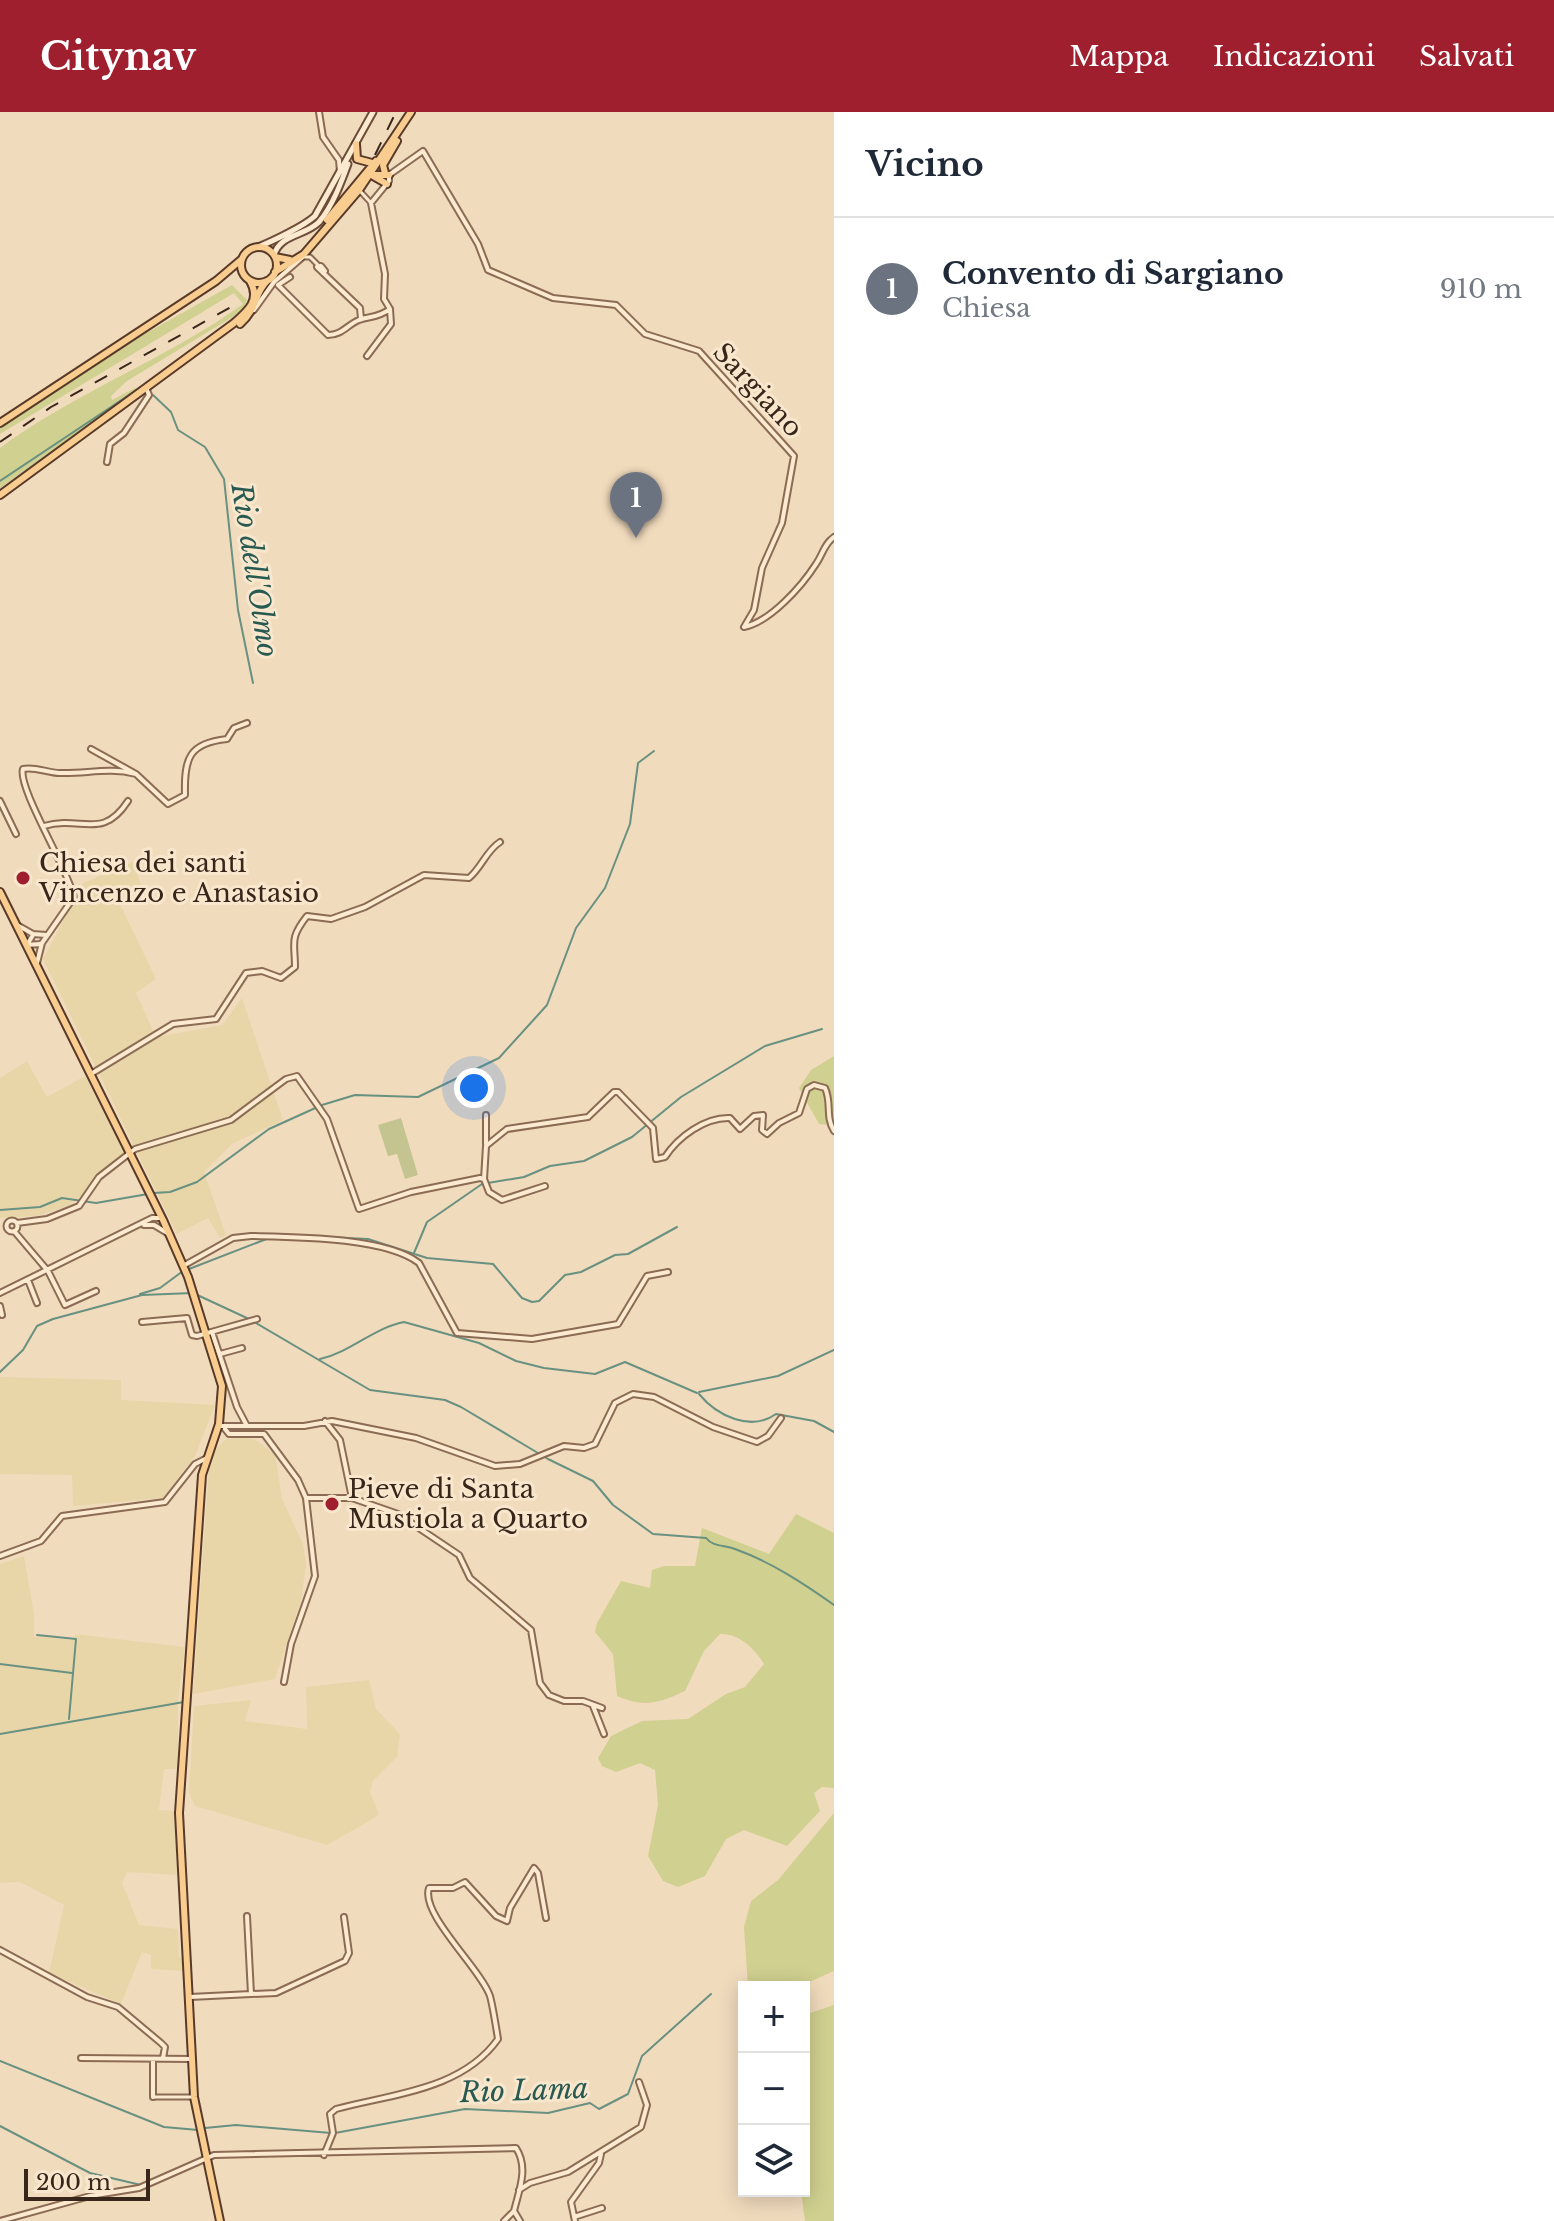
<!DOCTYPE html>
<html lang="it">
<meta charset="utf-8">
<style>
body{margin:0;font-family:"Libre Baskerville",serif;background:#f2f2f3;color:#1f2937}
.controls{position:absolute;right:24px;bottom:24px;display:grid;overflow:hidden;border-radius:0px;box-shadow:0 4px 20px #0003}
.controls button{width:72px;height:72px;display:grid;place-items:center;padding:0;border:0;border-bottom:2px solid #e0e1e3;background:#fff;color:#1f2937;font:40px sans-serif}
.scale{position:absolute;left:24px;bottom:20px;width:126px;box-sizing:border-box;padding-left:8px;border:4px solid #39261b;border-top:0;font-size:22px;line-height:28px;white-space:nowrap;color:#39261b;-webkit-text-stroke:6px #f8e7cd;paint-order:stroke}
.you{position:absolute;left:474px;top:976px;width:28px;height:28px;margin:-20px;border:6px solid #fff;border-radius:50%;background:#1a73e8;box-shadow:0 0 0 12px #1a73e833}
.badge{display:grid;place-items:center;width:52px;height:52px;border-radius:50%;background:#9f1f2f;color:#fff;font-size:26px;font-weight:700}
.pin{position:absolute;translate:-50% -66px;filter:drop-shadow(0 2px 4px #0008)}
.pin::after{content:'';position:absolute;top:42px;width:28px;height:24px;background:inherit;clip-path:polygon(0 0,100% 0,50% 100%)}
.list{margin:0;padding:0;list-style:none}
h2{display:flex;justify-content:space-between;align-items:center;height:104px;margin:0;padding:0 32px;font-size:34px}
h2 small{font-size:26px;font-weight:400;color:#747a83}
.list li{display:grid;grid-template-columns:52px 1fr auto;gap:24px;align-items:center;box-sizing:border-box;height:144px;padding:0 32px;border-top:2px solid #e0e1e3}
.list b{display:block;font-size:30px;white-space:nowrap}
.list p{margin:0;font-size:26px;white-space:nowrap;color:#747a83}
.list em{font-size:26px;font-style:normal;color:#747a83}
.icon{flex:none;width:44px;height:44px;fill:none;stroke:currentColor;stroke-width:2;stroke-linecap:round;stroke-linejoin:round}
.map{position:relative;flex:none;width:834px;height:2109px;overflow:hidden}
header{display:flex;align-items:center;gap:48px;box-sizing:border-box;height:112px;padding:0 40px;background:#9f1f2f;color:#fff}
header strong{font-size:38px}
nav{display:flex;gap:44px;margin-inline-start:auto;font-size:28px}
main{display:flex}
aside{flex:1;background:#fff}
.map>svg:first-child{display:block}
.farmland{fill:#e8d6a9}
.green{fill:#d0d090}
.cemetery{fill:#c4c490}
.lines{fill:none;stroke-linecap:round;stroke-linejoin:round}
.stream{stroke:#689181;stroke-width:2}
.pedestrian-casing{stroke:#8b6b54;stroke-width:7}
.minor-casing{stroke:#8b6b54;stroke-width:8}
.secondary-casing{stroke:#6c4c38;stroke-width:9}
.primary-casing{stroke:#583a29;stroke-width:10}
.pedestrian{stroke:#fcead0;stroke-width:3}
.minor{stroke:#fcead0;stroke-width:4}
.secondary{stroke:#fcead0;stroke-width:5}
.primary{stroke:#f9cc90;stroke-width:6}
.rail{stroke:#39261b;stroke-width:2;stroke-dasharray:14 14;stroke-linecap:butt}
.poi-dot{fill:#9f1f2f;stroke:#f8e7cd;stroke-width:3}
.labels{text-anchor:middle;stroke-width:6;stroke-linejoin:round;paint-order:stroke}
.street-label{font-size:26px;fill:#39261b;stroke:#f8e7cd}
.poi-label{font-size:26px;fill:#39261b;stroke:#f8e7cd;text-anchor:start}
.water-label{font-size:28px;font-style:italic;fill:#285a51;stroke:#f8e7cd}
</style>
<header>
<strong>Citynav</strong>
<nav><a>Mappa</a><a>Indicazioni</a><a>Salvati</a></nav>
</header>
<main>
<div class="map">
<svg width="834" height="2109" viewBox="0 0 834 2109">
<rect width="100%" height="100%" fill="#f1dbbd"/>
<path class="farmland" d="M 133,750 L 142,776 L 118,788 L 156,867 L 136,881 L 156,925 L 222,913 L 242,886 L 283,1008 L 232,1032 L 204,1060 L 226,1123 L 220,1126 L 208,1106 L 177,1122 L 43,847 L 83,771 Z
M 27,949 L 47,985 L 85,964 L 125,1041 L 97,1062 L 87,1079 L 70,1093 L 37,1104 L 0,1106 L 0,966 Z
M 0,1265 L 121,1268 L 121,1288 L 215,1293 L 195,1344 L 163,1386 L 73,1394 L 72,1363 L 0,1362 Z
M 239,1325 L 254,1327 L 275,1342 L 282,1387 L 303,1432 L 306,1453 L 301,1488 L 275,1567 L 193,1582 L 209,1356 L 214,1340 L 224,1328 Z
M 24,1444 L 34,1502 L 34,1524 L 73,1528 L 75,1522 L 185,1535 L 178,1588 L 178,1657 L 164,1657 L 159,1698 L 175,1699 L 177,1763 L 127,1760 L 122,1771 L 139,1813 L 178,1817 L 179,1845 L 184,1847 L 184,1859 L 151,1857 L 151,1843 L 142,1840 L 121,1892 L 49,1861 L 64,1793 L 20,1770 L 0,1771 L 0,1452 Z
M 369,1568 L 376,1597 L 400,1622 L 397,1645 L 373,1669 L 370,1680 L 379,1702 L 371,1708 L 327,1733 L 195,1694 L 189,1681 L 194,1594 L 251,1588 L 245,1609 L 307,1617 L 306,1575 Z"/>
<path class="green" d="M 232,173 L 247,188 L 244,198 L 127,269 L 111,284 L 112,288 L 135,276 L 137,279 L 0,376 L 0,336 C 77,279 167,247 243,192 L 234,181 L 0,322 L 0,315 L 118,237 Z
M 834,944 L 834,1014 L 819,1012 L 799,976 L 811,958 Z
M 796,1402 L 834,1421 L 834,1676 L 822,1675 L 814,1681 L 820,1699 L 787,1734 L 744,1718 L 726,1727 L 705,1764 L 678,1775 L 663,1769 L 648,1744 L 658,1693 L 655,1658 L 640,1651 L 616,1660 L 602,1654 L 598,1646 L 611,1624 L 642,1609 L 688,1607 L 726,1582 L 745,1575 L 764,1552 C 755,1537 739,1521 720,1522 L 704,1539 L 685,1579 C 659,1591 644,1596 617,1584 L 613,1542 L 595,1520 L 597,1511 L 621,1469 L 650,1476 L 652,1458 L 664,1454 L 695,1454 L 702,1416 L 769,1442 Z
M 834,1701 L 834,1859 L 798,1875 L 748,1875 L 744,1815 L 751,1789 L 778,1768 Z
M 834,1893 L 834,2109 L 805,2109 L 801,2079 L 804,2079 L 804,1903 Z"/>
<path class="cemetery" d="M 401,1006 L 418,1063 L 405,1067 L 397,1042 L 388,1044 L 378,1013 Z"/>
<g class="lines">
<path class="stream" d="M 153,283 L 171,300 L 178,318 L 205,335 L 224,367 L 238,498 L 253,571
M 0,369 L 141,275
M 154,1081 L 170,1080 L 197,1070 L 269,1017 L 322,993 L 355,983 L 418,985 L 499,946 L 547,893 L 576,816 L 605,776 L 630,712 L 638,651 L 654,639
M 0,1098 L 40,1095 L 62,1086 L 96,1091 L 148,1082
M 282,1123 L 368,1127 L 427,1146 L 493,1152 L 522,1186 L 532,1190 L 539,1189 L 565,1163 L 581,1160 L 615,1143 L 628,1142 L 677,1115
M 414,1141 L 427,1110 L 482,1072 L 524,1065 L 550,1054 L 584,1049 L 632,1025 L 681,985 L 765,934 L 822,917
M 189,1157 L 269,1126
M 140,1182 L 160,1176 L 183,1159
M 320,1247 C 351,1240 373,1216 404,1210 L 479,1231 L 516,1249 L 544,1256 L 595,1262 L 625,1250 L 697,1281
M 0,1260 L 23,1238 L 37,1214 L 53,1207 L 142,1183 L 193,1181 L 249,1207 L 370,1278 L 445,1288 L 461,1295 L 548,1347 L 593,1369 L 613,1393 L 653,1422 L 706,1426 C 713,1435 724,1433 735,1437 C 771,1450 803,1471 834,1493
M 699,1280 L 778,1264 L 834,1238
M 699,1282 C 717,1304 751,1320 776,1302 L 814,1309 L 834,1320
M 37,1523 L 76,1527 L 69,1607
M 0,1552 L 72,1561
M 0,1622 L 184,1590
M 0,1949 L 164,2015 L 198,2018
M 0,2014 L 90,2061 L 141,2073
M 205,2016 L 236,2013 L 331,2021
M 335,2021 L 465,1997 L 548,2001 L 590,1991 L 599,1997 L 628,1982 L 642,1944 L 711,1882"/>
<g class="pedestrian-casing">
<path id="pedestrian" d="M 360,79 L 371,91
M 305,145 L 310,145 L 319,154
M 153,1985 L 193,1985"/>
</g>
<g class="minor-casing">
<path id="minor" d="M 319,0 L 323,25 L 339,48 L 340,60
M 323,161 L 325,159 L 321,154 L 317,155 L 360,196 L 361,207
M 290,165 L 278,173 L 328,223 C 342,223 347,213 359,208 C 370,204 378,206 390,197 L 384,187 L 385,162 L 371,91 L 389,69 L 389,63 L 423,39 L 478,132 L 488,158 L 553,186 L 616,193 L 645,222 L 699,239 L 794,344 L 782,411 L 762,456 L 754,498 L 744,515 C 770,510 802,474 816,452 C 823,442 824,432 834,425
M 254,198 L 274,170 L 304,144
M 367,244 L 391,212 L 390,197
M 107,350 L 110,332 L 124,321 L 149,283 L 147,278
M 91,637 L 136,662 L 168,692 L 185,683 C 184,646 189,631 227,627 L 234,616 L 247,611
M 0,689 L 16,722
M 44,714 C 82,703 102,729 128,689
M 17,813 L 33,822 L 46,823
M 33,823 L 27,833 L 40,832
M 37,851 L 42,831 L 74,785 C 68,757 17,675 23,657 C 35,654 47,661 60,661 C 86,662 109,655 136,662
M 91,962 L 173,912 L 216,907 L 246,861 L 262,859 L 281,866 L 295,855 C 295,830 289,827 307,804 L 331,807 L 365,795 L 424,763 L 469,766 C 482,755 486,739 500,730
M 486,1003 L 486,1032
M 484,1067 L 486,1034 L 507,1017 L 588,1005 L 614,980 L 618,980 L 653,1016 L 656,1047 L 665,1045 C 678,1025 705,1005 730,1006 L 740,1017 L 754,1004 L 763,1003 L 762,1018 L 767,1022 L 779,1011 L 799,1001 L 807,977 L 814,973 L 825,976 C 832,991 825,1004 834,1019
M6.5 1114a5.5 5.5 0 1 1 11 0a5.5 5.5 0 1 1-11 0Z
M 17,1111 L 47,1107 L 79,1094 L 99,1065 L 135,1037 L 231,1008 L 286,967 L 297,964 L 327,1007 L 359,1097 L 411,1080 L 480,1066 L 484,1067 L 489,1080 L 502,1088 L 545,1074
M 144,1113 L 154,1113 L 169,1122
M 14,1119 L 48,1159 L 65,1193 L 96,1179
M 183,1154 L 233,1126 L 251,1124 C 295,1125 385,1125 419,1151 L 457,1221 L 532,1227 L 618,1212 L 647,1164 L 668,1160
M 28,1168 L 37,1191
M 0,1181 L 152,1106 L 161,1106
M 0,1194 L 2,1203
M 142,1210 L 187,1206 L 192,1223 L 197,1224 L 257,1207
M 212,1220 L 237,1295 L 247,1314
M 220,1242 L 242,1236
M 325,1309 L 340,1328 L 352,1386 L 398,1402 L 459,1443 L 470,1466 L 531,1518 L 540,1571 L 549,1583 L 564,1589 L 583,1589 L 602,1596
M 219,1314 L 304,1314 L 332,1309 L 416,1326 L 495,1354 L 520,1352 L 564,1334 L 584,1336 L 595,1332 L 615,1291 L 633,1282 L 654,1285 L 713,1315 L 757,1330 L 768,1324 L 781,1306
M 225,1317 L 229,1322 L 264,1322 L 298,1368 L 306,1386 L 352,1386
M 0,1444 L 41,1429 L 62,1404 L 165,1390 L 195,1352 L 207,1346
M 284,1570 L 291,1532 L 315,1464 L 306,1386
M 593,1594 L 604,1622
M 0,1838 L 87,1885 L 118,1895 L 161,1931 L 165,1935 L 163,1946
M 251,1882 L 276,1881 L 345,1849 L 349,1841 L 344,1805
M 190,1885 L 251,1882 L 247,1804
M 81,1946 L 192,1947
M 153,1947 L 153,1985
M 324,2043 L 333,2021 L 330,2002 L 336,1997 C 392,1982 462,1978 498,1927 C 496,1915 493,1895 490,1884 C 481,1857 420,1802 429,1776 L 453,1776 L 465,1770 L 496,1804 L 507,1809 L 510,1796 L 534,1756 L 538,1761 L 546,1806
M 519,2078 L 530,2071 L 568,2060 L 641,2015 L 647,1993 L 639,1970
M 574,2105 L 602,2096
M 0,2109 L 90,2084 L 139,2076 L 214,2043 L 516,2036 C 529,2056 519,2078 514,2099
M 504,2109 L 514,2099 L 520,2109
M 575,2109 L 571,2090 L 599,2051 L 601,2042"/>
</g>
<g class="secondary-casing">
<path id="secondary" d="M 258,135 C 273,129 304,114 315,104 L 373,0
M 274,143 C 280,122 305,124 319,110 C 332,95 341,71 348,52"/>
</g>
<g class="primary-casing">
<path id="primary" d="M 356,32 L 357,47 L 372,51
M 385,61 L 383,53 L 397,29
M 371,63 L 389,63
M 373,64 L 387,72
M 327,108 L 376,49
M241 153a18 18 0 1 1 36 0a18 18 0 1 1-36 0Z
M 275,145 L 290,148
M 275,160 L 304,142 L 359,78 L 411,0
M 240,212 C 258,196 254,181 267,169
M 0,311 L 216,169 L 242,147
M 0,383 L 234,211 C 248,199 261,188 250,169
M 0,780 L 163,1108 L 188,1165 L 222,1274 L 219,1312 L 202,1363 L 179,1701 L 194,1985 L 220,2109"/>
</g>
<use href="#pedestrian" class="pedestrian"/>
<use href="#minor" class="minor"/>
<use href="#secondary" class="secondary"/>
<use href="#primary" class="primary"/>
<path class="rail" d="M 375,43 L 396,0
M 0,330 L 51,295 L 240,190"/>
</g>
<g class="poi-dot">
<circle cx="23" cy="766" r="8"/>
<circle cx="332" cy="1392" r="8"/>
</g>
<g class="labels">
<g class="street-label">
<text transform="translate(758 278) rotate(47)" y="9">Sargiano</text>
</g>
<g class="poi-label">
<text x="39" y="760">Chiesa dei santi<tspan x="39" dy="30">Vincenzo e Anastasio</tspan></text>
<text x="348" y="1386">Pieve di Santa<tspan x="348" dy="30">Mustiola a Quarto</tspan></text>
</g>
<g class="water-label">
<text transform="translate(255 458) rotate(81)" y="10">Rio dell'Olmo</text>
<text transform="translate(524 1978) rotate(-2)" y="10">Rio Lama</text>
</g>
</g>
</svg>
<div class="controls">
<button>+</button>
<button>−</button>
<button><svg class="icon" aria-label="layers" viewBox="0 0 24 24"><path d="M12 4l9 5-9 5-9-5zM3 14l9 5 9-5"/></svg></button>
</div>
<div class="scale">200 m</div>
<div class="you"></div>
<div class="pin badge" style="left:636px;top:426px;background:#6b7280">1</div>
</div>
<aside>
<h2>Vicino<small></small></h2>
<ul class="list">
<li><span class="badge" style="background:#6b7280">1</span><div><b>Convento di Sargiano</b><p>Chiesa</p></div><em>910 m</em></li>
</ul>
</aside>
</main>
